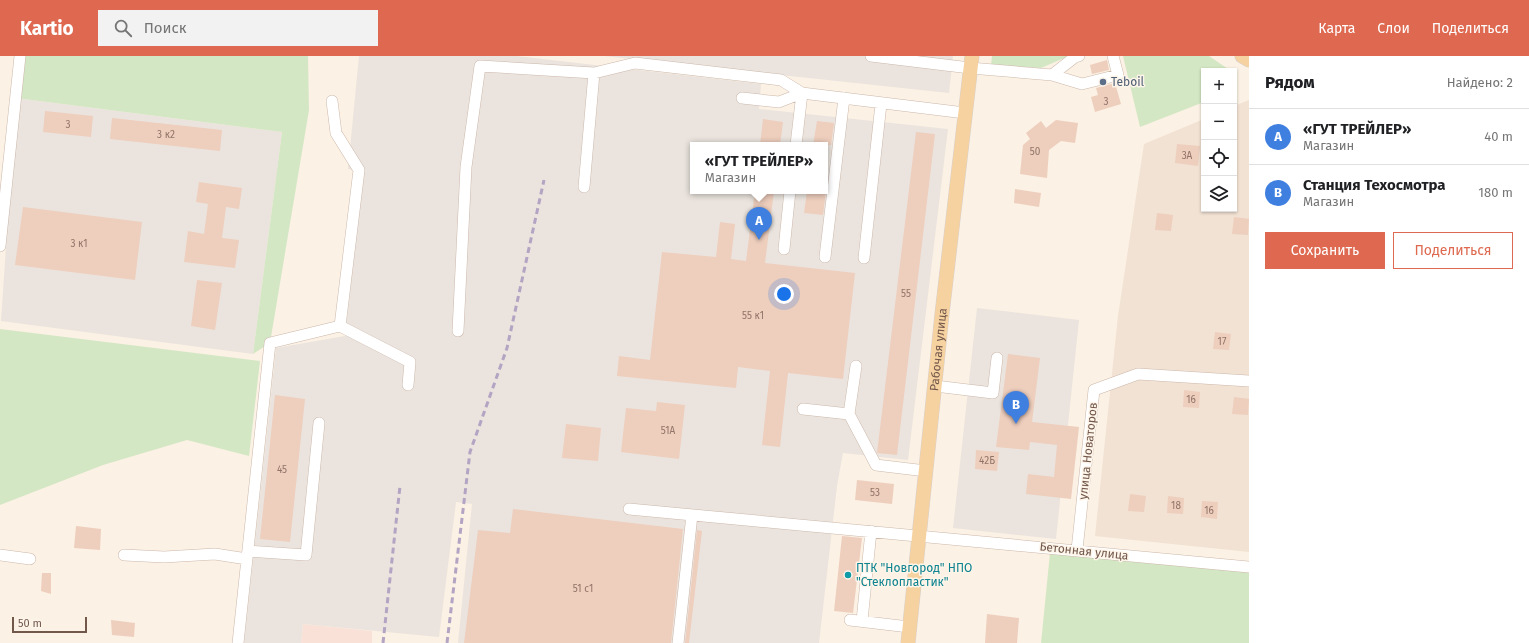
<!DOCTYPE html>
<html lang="ru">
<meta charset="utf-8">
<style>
body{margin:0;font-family:"Fira Sans",sans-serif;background:#f2f2f2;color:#202124}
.controls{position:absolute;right:12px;top:12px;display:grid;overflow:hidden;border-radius:0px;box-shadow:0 1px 3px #0004}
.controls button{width:36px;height:36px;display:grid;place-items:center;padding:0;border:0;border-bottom:1px solid #e0e0e0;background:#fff;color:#202124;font:20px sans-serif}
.scale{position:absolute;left:12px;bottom:10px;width:75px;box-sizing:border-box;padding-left:4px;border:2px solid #72574b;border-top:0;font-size:11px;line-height:14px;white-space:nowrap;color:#72574b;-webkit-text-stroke:3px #fef5ea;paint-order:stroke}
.you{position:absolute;left:784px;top:238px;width:14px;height:14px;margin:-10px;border:3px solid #fff;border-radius:50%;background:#1a73e8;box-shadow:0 0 0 6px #1a73e833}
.badge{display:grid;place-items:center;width:26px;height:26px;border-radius:50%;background:#de6950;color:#fff;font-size:13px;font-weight:700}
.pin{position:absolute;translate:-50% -33px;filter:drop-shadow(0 1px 2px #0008)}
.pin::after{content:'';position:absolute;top:21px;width:14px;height:12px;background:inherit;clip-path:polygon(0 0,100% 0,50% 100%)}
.popup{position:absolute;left:690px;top:86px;width:138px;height:52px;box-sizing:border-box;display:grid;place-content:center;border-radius:0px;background:#fff;filter:drop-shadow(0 1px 3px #0005);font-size:13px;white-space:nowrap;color:#757577}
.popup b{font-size:15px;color:#202124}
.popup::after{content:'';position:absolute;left:50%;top:100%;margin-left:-8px;border:8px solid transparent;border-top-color:#fff}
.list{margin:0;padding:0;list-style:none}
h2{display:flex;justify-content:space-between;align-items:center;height:52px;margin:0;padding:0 16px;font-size:17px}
h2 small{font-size:13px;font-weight:400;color:#757577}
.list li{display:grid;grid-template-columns:26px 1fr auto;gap:12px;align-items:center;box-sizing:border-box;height:56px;padding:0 16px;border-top:1px solid #e0e0e0}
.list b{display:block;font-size:15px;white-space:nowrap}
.list p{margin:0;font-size:13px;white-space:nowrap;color:#757577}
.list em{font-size:13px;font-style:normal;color:#757577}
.actions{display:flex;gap:8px;padding:12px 16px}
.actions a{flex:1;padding:9px 0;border:1px solid #de6950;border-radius:0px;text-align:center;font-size:14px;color:#de6950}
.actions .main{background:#de6950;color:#fff}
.icon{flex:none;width:22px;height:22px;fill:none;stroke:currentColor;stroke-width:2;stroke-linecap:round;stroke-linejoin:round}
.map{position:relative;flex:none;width:1249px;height:587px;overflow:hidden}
header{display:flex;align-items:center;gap:24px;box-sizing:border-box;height:56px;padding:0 20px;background:#de6950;color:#fff}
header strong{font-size:19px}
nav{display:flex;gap:22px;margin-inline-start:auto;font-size:14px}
.search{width:280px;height:36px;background:#f2f2f2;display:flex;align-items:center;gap:10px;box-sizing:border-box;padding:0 14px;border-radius:0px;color:#757577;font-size:15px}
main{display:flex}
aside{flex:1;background:#fff}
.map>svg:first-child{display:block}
.residential{fill:#f2e2d3}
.commercial{fill:#fae1d8}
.industrial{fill:#ebe4de;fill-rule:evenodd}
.green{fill:#d4e7c4}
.building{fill:#eecebd}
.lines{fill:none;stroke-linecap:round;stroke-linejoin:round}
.minor-casing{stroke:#ccb8ab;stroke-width:12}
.major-casing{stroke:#d8d0cd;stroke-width:15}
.minor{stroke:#fff;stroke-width:11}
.major{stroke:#f6d2a0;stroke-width:14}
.rail{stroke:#b3a4c3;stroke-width:3;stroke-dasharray:6 4;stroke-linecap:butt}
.service-dot{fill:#5c6f8a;stroke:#fef5ea;stroke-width:1.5}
.culture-dot{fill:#0f9aa8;stroke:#fef5ea;stroke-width:1.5}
.labels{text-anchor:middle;stroke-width:3;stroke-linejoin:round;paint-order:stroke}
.number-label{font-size:10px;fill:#917568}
.service-label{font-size:12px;fill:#4e5e75;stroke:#fef5ea;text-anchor:start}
.street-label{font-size:12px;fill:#72574b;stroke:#fef5ea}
.culture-label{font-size:12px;fill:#0d838f;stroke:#fef5ea;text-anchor:start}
</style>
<header>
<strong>Kartio</strong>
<div class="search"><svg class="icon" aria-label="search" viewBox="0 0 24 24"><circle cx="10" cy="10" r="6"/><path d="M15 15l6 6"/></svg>Поиск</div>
<nav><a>Карта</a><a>Слои</a><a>Поделиться</a></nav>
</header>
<main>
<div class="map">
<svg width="1249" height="587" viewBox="0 0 1249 587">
<rect width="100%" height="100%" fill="#fbf1e4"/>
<path class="residential" d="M 1249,44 L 1249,496 L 1095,480 L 1118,260 L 1144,88 L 1204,63 L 1204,153 L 1234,153 L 1234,50 Z"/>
<path class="commercial" d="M 303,568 L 372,575 L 372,587 L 301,587 Z"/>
<path class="industrial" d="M 359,0 L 516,0 L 761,28 L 759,53 L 948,73 L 908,404 L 843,397 L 837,430 L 819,587 L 458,587 L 472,448 L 456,446 L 439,581 L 303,568 L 301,587 L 244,587 L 276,292 L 345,280 L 364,116 L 348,113 ZM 693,89 L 825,89 L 825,135 L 693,135 Z
M 604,0 L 953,0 L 949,37 Z
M 16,42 L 282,76 L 253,298 L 1,265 Z
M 977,252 L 1079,264 L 1056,483 L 953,472 Z"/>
<path class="green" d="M 20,0 L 308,0 L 309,54 L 270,287 L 253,298 L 282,76 L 16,42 Z
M 992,0 L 1069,0 L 1041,12 L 991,9 Z
M 1123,0 L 1209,0 L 1231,15 L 1204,15 L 1204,46 L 1140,71 Z
M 0,273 L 260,305 L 249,400 L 187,384 L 103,409 L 0,449 Z
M 1050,497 L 1249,516 L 1249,587 L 1041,587 Z"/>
<path class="building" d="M 1107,4 L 1109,14 L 1092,18 L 1090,9 Z
M 1115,27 L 1121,48 L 1095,56 L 1091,41 L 1098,39 L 1096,32 Z
M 45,55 L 93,60 L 91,81 L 43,76 Z
M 112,62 L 222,74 L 220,95 L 110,83 Z
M 763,63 L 783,66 L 780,89 L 760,89 Z
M 1056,64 L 1078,67 L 1075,87 L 1061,85 L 1049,94 L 1047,122 L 1020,118 L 1023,89 L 1030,83 L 1026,77 L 1041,65 L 1046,72 Z
M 817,65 L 834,67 L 831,89 L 813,89 Z
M 916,76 L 935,78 L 897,399 L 877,397 Z
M 1177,88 L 1200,90 L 1198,110 L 1175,107 Z
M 199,126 L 242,132 L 239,153 L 226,151 L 222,182 L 239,184 L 235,212 L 184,206 L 188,175 L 204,178 L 208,148 L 196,146 Z
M 1015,133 L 1041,137 L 1039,151 L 1014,147 Z
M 755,135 L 774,135 L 765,207 L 855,217 L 843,323 L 788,317 L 780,391 L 762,389 L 770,315 L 738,311 L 736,332 L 617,320 L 619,300 L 650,304 L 662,196 L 716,201 L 720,166 L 735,168 L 731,203 L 746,205 Z
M 807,135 L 826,135 L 823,159 L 804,157 Z
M 23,151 L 142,166 L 135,224 L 15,209 Z
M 1157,157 L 1173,159 L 1171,175 L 1155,174 Z
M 1234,161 L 1249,163 L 1248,179 L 1232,178 Z
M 197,224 L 222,227 L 215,274 L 191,270 Z
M 1215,276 L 1231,278 L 1229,294 L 1213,293 Z
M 1008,298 L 1040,302 L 1032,366 L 1079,371 L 1071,443 L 1026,438 L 1028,418 L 1054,421 L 1057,389 L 1030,386 L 1029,394 L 996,391 Z
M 1184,334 L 1200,336 L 1199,352 L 1183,351 Z
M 275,339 L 305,343 L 290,486 L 260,483 Z
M 1234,341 L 1249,343 L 1248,359 L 1232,358 Z
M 657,346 L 685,349 L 679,403 L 621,396 L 626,352 L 656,355 Z
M 566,368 L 601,372 L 598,405 L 562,402 Z
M 976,394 L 999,396 L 997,415 L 975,413 Z
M 857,424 L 894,428 L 892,448 L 855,444 Z
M 1130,438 L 1146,440 L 1144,456 L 1128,455 Z
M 1168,440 L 1184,442 L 1183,458 L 1167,457 Z
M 1202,445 L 1218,446 L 1217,463 L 1201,461 Z
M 513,453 L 683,473 L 671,587 L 464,587 L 478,474 L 510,477 Z
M 76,470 L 101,473 L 100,494 L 74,492 Z
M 697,474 L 702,475 L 689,587 L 685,587 Z
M 842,480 L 862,482 L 853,557 L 834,555 Z
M 42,517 L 51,517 L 51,538 L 41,535 Z
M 987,558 L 1019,562 L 1017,587 L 985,587 Z
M 111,564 L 135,567 L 134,581 L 112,579 Z"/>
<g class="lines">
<g class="minor-casing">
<path id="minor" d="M 871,0 L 970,12 L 1052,19 L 1082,28 L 1118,19 L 1113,0
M 1052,19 L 1075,1 L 1079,0
M 742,42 L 779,46 L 802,37 L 796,89
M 332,45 L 336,77 L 359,114 L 340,270
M 584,131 L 594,17
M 0,190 L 20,0
M 784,193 L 790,135
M 825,201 L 844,42
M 864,202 L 881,48
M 458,275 L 466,111 L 480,10 L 594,17 L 635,7 L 781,24 L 802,37 L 965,57
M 935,330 L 993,337 L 997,302
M 803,353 L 849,358 L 876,409 L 926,415
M 849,358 L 856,310
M 629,453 L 1249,511
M 1077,494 L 1094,334 L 1138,318 L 1249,325
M 248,495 L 306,499 L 319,367
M 0,499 L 30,503
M 124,499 L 164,501 L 215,498 L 247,503
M 850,564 L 909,571
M 862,565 L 871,475
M 238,587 L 270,287 L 340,270 L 410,306 L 408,329
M 678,587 L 692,459"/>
</g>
<g class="major-casing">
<g id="major">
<path d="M 1242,0 L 1249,4"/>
<path id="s1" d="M 908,587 L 942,258 L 972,0"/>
</g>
</g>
<use href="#minor" class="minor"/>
<use href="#major" class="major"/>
<path class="rail" d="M 383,587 L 400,430
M 447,587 L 470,396 L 507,292 L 544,124"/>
</g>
<circle class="service-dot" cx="1103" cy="26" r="4"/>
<circle class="culture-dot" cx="848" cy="519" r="4"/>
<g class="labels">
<g class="number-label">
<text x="1106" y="49">3</text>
<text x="68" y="72">3</text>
<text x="166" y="82">3 к2</text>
<text x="1035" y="99">50</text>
<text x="1187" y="103">3А</text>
<text x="79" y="191">3 к1</text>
<text x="906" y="241">55</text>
<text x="753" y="263">55 к1</text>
<text x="1222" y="289">17</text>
<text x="1191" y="347">16</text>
<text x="668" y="378">51А</text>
<text x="987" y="408">42Б</text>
<text x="282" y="417">45</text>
<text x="875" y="440">53</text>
<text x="1176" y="453">18</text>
<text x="1209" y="458">16</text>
<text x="583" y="536">51 с1</text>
</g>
<g class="service-label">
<text x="1111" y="30">Teboil</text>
</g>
<g class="street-label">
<text dy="4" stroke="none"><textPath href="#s1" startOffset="295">Рабочая улица</textPath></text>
<text transform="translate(1088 395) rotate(-84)" y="4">улица Новаторов</text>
<text transform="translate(1084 495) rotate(6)" y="4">Бетонная улица</text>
</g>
<g class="culture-label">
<text x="856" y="516">ПТК "Новгород" НПО<tspan x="856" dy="14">"Стеклопластик"</tspan></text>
</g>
</g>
</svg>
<div class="controls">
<button>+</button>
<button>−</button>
<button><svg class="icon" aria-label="locate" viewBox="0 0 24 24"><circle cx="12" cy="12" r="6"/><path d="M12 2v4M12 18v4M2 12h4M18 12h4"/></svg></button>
<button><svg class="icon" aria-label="layers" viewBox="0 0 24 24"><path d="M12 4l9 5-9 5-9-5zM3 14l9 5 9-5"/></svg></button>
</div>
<div class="scale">50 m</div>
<div class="you"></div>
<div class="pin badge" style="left:759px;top:184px;background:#3f7fe0">A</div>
<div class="popup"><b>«ГУТ ТРЕЙЛЕР»</b>Магазин</div>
<div class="pin badge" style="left:1016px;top:368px;background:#3f7fe0">B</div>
</div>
<aside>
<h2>Рядом<small>Найдено: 2</small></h2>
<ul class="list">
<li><span class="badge" style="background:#3f7fe0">A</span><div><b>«ГУТ ТРЕЙЛЕР»</b><p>Магазин</p></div><em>40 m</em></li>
<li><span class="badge" style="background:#3f7fe0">B</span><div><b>Станция Техосмотра</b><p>Магазин</p></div><em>180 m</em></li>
</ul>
<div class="actions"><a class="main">Сохранить</a><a>Поделиться</a></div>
</aside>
</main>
